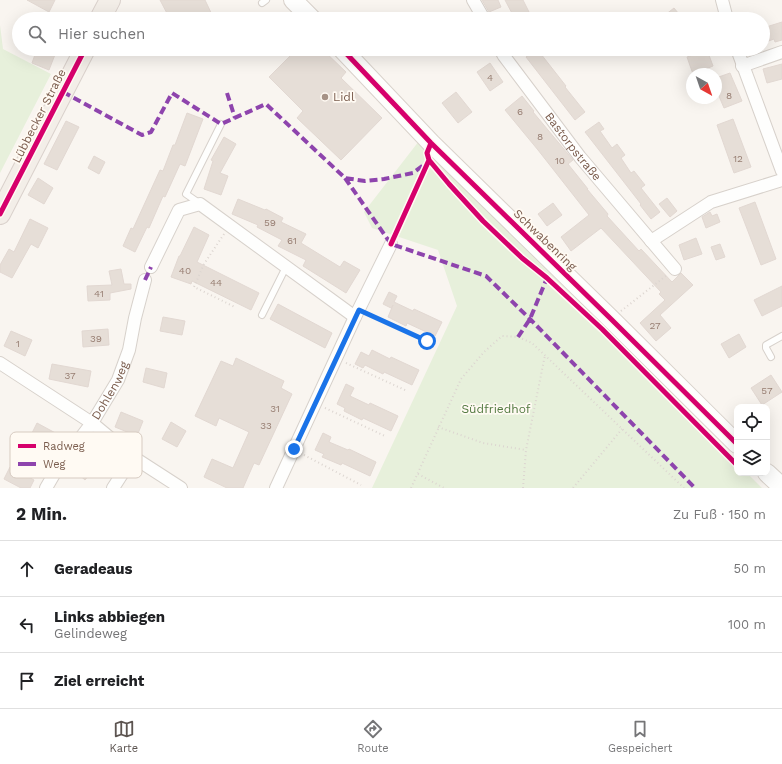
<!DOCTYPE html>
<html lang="de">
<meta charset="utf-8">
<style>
body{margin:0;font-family:"Work Sans",sans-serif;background:#f2f2f2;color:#202124}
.controls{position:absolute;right:12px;bottom:12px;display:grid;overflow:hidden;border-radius:8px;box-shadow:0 4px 16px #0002}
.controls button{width:36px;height:36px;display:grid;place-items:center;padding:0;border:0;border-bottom:1px solid #e0e0e0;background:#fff;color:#202124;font:20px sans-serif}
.compass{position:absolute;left:686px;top:68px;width:36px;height:36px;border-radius:50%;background:#fff;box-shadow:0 4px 16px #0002;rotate:140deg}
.stop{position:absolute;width:12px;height:12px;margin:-9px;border:3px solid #1a73e8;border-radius:50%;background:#fff}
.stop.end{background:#1a73e8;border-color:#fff;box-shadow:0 1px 4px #0008}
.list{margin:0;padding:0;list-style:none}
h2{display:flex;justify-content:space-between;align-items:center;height:52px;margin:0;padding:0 16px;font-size:17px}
h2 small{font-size:13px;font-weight:400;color:#757577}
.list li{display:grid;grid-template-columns:26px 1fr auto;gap:12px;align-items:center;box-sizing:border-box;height:56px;padding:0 16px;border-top:1px solid #e0e0e0}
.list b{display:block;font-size:15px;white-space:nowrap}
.list p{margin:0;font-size:13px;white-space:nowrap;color:#757577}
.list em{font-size:13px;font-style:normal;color:#757577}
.icon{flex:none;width:22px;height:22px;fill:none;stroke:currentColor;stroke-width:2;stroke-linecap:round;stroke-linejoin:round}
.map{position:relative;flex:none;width:782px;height:488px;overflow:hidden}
.search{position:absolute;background:#fff;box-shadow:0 4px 16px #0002;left:12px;right:12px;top:12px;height:44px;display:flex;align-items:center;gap:10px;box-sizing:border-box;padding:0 14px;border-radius:22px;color:#757577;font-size:15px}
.sheet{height:220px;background:#fff}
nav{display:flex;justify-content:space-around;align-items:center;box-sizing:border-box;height:56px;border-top:1px solid #e0e0e0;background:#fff;font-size:11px;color:#757577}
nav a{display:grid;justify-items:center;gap:2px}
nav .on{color:#5c5450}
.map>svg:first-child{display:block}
.green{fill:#e7f0db}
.building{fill:#e6ded7;stroke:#e2d8d2}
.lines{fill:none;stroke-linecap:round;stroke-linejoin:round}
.lane-casing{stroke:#d7d1cb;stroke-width:8}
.street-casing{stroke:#d7d1cb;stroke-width:14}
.secondary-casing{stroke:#d9d2cb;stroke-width:20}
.primary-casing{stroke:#dad1cc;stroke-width:22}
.path{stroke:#dcd5d0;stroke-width:2;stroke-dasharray:1 3;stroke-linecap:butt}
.lane{stroke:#fefefd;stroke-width:6}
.street{stroke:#fefefd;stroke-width:12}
.secondary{stroke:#fefefd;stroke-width:18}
.primary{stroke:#f3eee8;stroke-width:20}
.quiet{stroke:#8e44ad;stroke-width:4;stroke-dasharray:8 4;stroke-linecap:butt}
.cycleway-casing{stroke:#fffaf3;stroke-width:8}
.cycleway{stroke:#d6006c;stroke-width:5}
.route{stroke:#1a73e8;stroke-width:5}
.poi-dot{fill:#a69286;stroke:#fffaf3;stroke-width:1.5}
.labels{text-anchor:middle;stroke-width:3.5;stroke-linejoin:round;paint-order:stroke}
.number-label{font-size:10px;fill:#977e72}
.poi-label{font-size:12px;fill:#7a5c4d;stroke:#fffaf3;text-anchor:start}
.street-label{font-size:12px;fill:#7a5c4d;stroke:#fffaf3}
.park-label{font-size:12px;fill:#537a41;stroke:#fffaf3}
.key{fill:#fffaf3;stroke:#d7cbc1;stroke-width:1}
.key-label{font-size:11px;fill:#7a5c4d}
</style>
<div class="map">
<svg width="782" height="488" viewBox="0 0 782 488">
<rect width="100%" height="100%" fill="#f9f5f0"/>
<path class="green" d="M 0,25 L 3,49 L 51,74 L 0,173 Z
M 419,141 L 737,463 L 737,473 L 747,473 L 762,488 L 372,488 L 457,306 L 438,250 L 372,228 L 364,212 Z"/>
<path class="building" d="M 27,0 L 55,0 L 49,12 Z
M 160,0 L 205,0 L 214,19 L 170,19 Z
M 482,0 L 498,0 L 501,7 L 489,12 Z
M 505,0 L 523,0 L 529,12 L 515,19 Z
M 674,8 L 683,19 L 660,19 Z
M 782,22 L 782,40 L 775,42 L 774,39 L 763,43 L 763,28 Z
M 37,49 L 48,49 L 56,52 L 49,70 L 32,63 Z
M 297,49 L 322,49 L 346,72 L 341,78 L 382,118 L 341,160 L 297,118 L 303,111 L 269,77 Z
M 537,49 L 566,86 L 565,87 L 585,112 L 575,120 L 526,57 Z
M 707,50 L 713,66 L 693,74 L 687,57 Z
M 490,63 L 503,82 L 490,91 L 477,72 Z
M 782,64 L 782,79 L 767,83 L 763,69 Z
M 730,73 L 742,101 L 724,108 L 716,89 L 716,78 Z
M 456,92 L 472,112 L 458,123 L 442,103 Z
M 522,96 L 534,111 L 533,112 L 573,160 L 568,164 L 588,189 L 587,189 L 608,214 L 607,216 L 639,251 L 641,249 L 672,282 L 681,273 L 693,285 L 660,315 L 671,328 L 656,341 L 640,323 L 665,300 L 659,294 L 661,292 L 601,228 L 571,251 L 561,237 L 589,215 L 538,150 L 505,110 Z
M 187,113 L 203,119 L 185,166 L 180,164 L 165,197 L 163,196 L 149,228 L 147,227 L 135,252 L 123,246 L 131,228 L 133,229 L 160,170 L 163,171 L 173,145 L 175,145 Z
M 733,119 L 751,167 L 734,173 L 717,125 Z
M 66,121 L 79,127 L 57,170 L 44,164 Z
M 599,122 L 604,129 L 600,131 L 612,148 L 617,144 L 625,155 L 621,158 L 631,173 L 634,171 L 645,185 L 641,188 L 660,212 L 651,219 L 640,205 L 641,204 L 585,132 Z
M 224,137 L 236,144 L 220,173 L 228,176 L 221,195 L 204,189 L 213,161 L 211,160 Z
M 94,156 L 105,162 L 99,174 L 88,168 Z
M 38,178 L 53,188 L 44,204 L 28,195 Z
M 667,198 L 677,211 L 670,217 L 659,204 Z
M 238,199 L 265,210 L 266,209 L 283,218 L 281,222 L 306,234 L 301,243 L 340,267 L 344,261 L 360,270 L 346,293 L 303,266 L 306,260 L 278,246 L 282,240 L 257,227 L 258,225 L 232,214 Z
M 755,202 L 776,259 L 761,265 L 739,208 Z
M 553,203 L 562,215 L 547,226 L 538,214 Z
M 710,212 L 712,216 L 717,214 L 720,222 L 706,228 L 702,217 Z
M 30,219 L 48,228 L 38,248 L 31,244 L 12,278 L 0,272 L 0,265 L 9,249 L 14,252 Z
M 194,227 L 209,235 L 197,262 L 259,293 L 251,310 L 192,281 L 191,284 L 171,277 L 179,256 L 180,256 Z
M 696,238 L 702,254 L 684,260 L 679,245 Z
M 720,244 L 725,257 L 716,260 L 711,247 Z
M 121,269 L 124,284 L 131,284 L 131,289 L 110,293 L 110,300 L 88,301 L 87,286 L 112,285 L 109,271 Z
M 782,286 L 782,306 L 762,316 L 754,300 Z
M 389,292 L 397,296 L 394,302 L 413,311 L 414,309 L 442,322 L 435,336 L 407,323 L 406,326 L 388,317 L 393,305 L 391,308 L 383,304 Z
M 278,304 L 332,333 L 325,348 L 270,319 Z
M 163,317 L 185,321 L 182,335 L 160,331 Z
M 108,329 L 109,345 L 83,347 L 82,331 Z
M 11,331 L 32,340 L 25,356 L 4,346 Z
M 739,334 L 746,347 L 729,358 L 721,344 Z
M 372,350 L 390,359 L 391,357 L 419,370 L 412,385 L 384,372 L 383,374 L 365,365 L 363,368 L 355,364 L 361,352 L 369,356 Z
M 236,358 L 284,381 L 281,388 L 292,394 L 259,465 L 254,463 L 243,488 L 227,488 L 204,477 L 212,459 L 233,468 L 249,432 L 219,418 L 216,426 L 195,416 L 221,361 L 233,366 Z
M 52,364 L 91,371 L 88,387 L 49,379 Z
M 146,368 L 167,373 L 164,388 L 143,382 Z
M 771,375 L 782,392 L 762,405 L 751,388 Z
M 346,384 L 354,388 L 350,396 L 369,405 L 370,403 L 398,416 L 391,431 L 363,418 L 362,420 L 344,411 L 345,408 L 337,404 Z
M 121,412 L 143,421 L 137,436 L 115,427 Z
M 171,422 L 186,431 L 177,447 L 162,439 Z
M 37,423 L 61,436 L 55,448 L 31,435 Z
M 323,433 L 331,437 L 329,442 L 348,450 L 349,449 L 376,462 L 370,476 L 342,463 L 341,465 L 322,457 L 324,454 L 315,450 Z
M 91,453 L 101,460 L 85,480 L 76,472 Z
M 10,467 L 34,480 L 30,488 L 21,488 L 4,479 Z"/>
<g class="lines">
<g class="lane-casing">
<path id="lane" d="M 262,3 L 266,0
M 199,203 L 186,194 L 221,124
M 262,315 L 286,267
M 771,357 L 766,348 L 766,345 L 782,336"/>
</g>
<g class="street-casing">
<g id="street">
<path d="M 473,0 L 484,19"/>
<path d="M 722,0 L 727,19"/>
<path id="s1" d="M 500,49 L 504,56 L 580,157 L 675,269"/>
<path d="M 737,49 L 782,171"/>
<path d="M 742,66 L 782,52"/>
<path d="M 651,241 L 711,202 L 782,180"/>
<path d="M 151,267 L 179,210 L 200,204 L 355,317"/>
<path d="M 0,363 L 92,423 L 133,457 L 181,488"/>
<path id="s2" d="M 46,488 L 57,469 L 92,423 L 118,380 L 129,350 L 135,318 L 145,280"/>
<path d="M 113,488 L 133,457"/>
<path d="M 276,488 L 355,317 L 391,244"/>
</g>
</g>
<g class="secondary-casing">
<path id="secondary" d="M 293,0 L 312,19
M 342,49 L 431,143 L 611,319 L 737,444
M 767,473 L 782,487"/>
</g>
<g class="primary-casing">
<path id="primary" d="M 100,19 L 110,0
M 0,214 L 85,49"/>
</g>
<path class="path" d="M 224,234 L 204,264 L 194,287 L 235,307
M 621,311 L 667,275
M 368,314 L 427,341
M 346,363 L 407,391
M 325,408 L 385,436
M 438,427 L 483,443 L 526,450
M 304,455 L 361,485
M 418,474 L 444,488
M 411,488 L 461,379 L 484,352 L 502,336 L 518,337 L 532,343 L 684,488
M 523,488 L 526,450 L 545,355
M 573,488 L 622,429"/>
<use href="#lane" class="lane"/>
<use href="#street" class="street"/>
<use href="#secondary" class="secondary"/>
<use href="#primary" class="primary"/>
<path class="quiet" d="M 63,92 L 142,135 L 151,132 L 172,93 L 221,124 L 266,104 L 345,178 L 365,181 L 384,179 L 413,173 L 425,164
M 227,93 L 235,118
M 345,178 L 391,244 L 486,276 L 530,319 L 695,488
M 145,280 L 151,267
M 518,337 L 530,319 L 547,278"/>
<g class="cycleway-casing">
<path id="cycleway" d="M 342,49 L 431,143 L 611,319 L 737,444
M 429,160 L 449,184 L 483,221 L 522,258 L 547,278 L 602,329 L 737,465
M 0,214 L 85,49
M 391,244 L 429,160 L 427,153 L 431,143"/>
</g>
<use href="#cycleway" class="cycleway"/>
</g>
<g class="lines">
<path class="route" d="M 294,449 L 359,310 L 427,341"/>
</g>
<circle class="poi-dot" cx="325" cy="97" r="4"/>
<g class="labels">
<g class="number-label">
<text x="490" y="81">4</text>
<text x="729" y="99">8</text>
<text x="520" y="115">6</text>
<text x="540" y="140">8</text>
<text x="738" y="162">12</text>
<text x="560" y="164">10</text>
<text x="270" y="226">59</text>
<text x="292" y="244">61</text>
<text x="185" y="274">40</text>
<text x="216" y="286">44</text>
<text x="99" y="297">41</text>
<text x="655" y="329">27</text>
<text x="96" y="342">39</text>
<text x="18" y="347">1</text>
<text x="70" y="379">37</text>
<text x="767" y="394">57</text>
<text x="275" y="412">31</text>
<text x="266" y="429">33</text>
</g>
<g class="poi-label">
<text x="333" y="101">Lidl</text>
</g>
<g class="street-label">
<text transform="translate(39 116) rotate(-63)" y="4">Lübbecker Straße</text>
<text dy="4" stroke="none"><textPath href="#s1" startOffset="122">Bastorpstraße</textPath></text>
<text transform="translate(545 240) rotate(44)" y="4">Schwabenring</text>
<text dy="4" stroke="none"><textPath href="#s2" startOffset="117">Dohlenweg</textPath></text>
</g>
<g class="park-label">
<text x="496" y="413">Südfriedhof</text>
</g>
</g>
<rect x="10" y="432" width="132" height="46" rx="6" class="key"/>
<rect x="18" y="444" width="18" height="4" fill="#d6006c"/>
<rect x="18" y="462" width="18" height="4" fill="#8e44ad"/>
<g class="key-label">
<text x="43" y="450">Radweg</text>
<text x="43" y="468">Weg</text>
</g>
</svg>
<div class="controls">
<button><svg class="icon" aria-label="locate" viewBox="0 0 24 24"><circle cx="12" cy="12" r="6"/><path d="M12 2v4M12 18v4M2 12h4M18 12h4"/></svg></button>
<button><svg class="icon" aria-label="layers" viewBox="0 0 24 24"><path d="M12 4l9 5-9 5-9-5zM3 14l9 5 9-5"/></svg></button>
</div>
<svg class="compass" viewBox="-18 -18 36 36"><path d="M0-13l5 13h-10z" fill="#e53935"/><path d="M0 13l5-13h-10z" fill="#757577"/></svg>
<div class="stop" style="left:427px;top:341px"></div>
<div class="stop end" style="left:294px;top:449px"></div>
<div class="search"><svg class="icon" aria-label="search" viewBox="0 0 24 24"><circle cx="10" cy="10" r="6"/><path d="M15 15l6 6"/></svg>Hier suchen</div>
</div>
<section class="sheet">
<h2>2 Min.<small>Zu Fuß · 150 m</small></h2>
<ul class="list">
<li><svg class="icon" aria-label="ahead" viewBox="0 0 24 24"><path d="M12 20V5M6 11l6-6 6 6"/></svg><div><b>Geradeaus</b></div><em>50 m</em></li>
<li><svg class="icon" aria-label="left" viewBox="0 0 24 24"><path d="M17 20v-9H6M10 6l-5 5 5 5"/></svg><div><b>Links abbiegen</b><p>Gelindeweg</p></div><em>100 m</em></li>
<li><svg class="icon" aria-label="arrive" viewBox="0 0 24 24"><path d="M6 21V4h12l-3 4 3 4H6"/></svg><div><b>Ziel erreicht</b></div></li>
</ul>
</section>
<nav>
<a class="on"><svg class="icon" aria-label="map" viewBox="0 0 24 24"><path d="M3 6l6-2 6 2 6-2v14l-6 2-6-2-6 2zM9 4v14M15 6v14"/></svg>Karte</a>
<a><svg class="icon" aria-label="directions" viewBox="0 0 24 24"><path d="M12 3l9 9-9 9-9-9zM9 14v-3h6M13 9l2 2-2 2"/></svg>Route</a>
<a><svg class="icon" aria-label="saved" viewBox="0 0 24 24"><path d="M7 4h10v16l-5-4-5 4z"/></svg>Gespeichert</a>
</nav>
